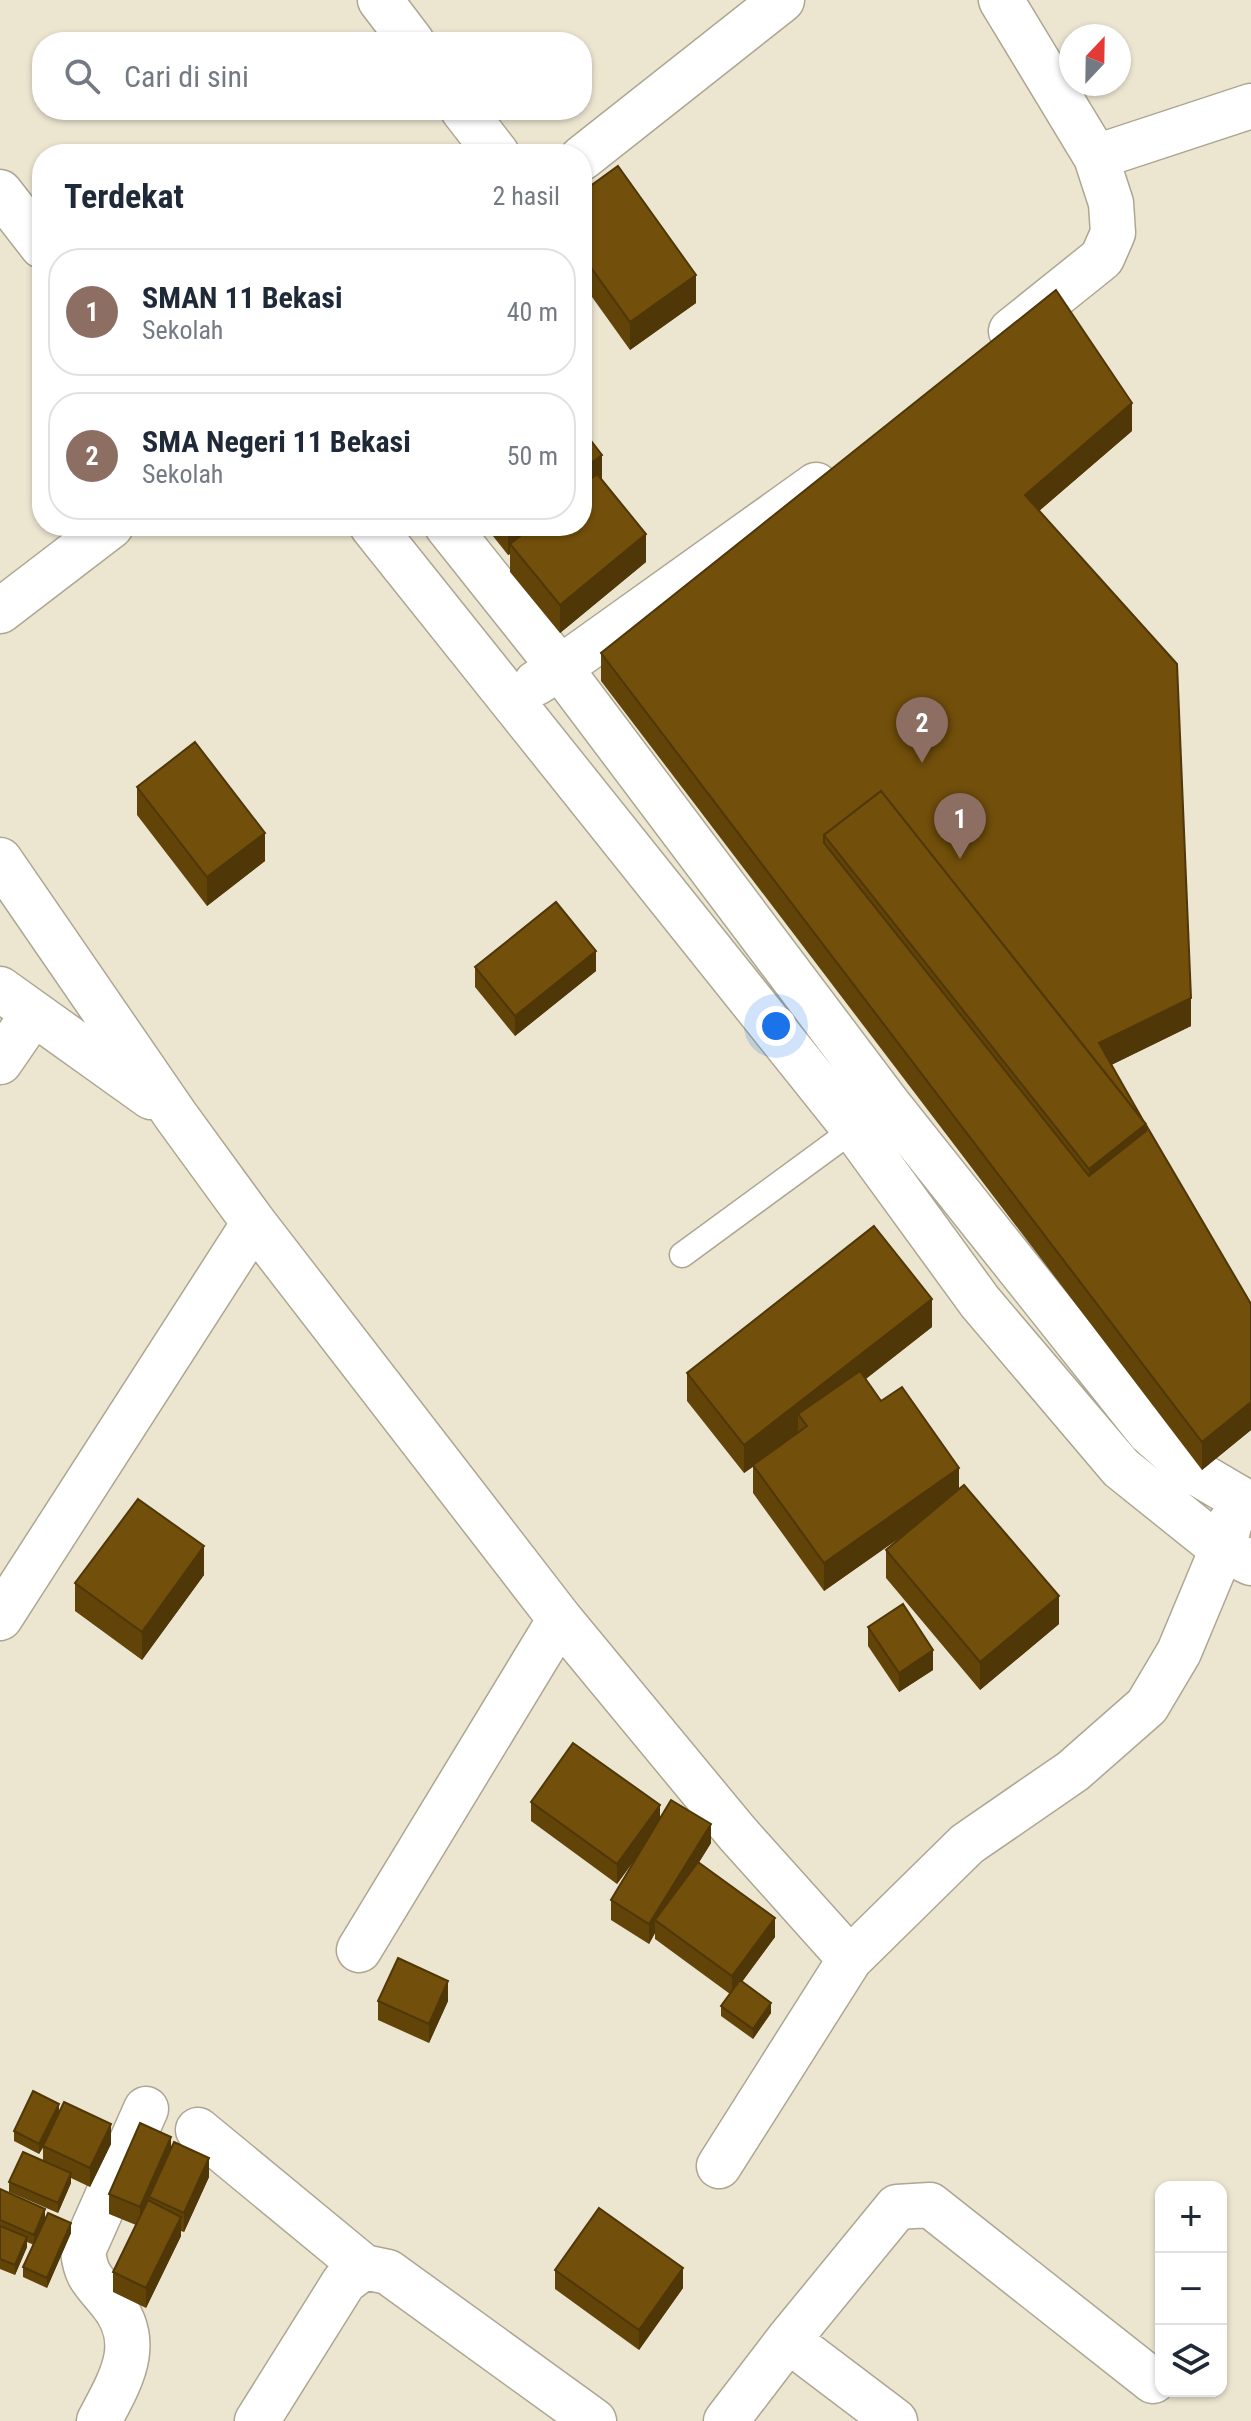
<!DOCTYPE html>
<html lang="id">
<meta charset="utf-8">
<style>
body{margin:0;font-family:"Roboto Condensed",sans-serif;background:#f2f2f3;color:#1f2937}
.controls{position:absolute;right:24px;bottom:24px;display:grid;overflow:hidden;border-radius:16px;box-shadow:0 2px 6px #0004}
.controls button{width:72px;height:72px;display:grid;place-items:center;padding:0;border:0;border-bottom:2px solid #e0e1e3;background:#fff;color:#1f2937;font:40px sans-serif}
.compass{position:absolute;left:1059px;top:24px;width:72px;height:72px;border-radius:50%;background:#fff;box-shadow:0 2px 6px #0004;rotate:22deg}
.you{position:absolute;left:776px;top:1026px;width:28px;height:28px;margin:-20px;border:6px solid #fff;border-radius:50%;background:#1a73e8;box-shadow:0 0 0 12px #1a73e833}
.badge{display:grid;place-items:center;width:52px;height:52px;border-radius:50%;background:#3376e4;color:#fff;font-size:26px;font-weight:700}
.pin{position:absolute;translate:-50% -66px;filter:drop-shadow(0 2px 4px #0008)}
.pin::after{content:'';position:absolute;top:42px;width:28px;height:24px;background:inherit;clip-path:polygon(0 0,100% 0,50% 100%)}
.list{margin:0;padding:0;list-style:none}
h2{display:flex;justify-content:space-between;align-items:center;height:104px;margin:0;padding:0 32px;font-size:34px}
h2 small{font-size:26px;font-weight:400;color:#747a83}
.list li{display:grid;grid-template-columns:52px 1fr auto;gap:24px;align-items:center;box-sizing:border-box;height:128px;margin:0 16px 16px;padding:0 16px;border:2px solid #e0e1e3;border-radius:32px}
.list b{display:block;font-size:30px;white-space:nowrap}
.list p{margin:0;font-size:26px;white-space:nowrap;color:#747a83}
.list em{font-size:26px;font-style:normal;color:#747a83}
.icon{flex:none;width:44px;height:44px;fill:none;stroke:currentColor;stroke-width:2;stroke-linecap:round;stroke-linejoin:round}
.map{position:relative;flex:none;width:1251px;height:2421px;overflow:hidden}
.search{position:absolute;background:#fff;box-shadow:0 2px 6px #0004;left:32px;top:32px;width:560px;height:88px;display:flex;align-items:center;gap:20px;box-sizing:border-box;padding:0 28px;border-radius:32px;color:#747a83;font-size:30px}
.panel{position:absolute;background:#fff;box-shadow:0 2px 6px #0004;left:32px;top:144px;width:560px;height:392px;border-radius:32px}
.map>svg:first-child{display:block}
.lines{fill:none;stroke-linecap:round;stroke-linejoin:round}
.service-casing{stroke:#aca692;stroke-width:27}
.minor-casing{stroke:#aca692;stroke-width:47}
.service{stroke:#fff;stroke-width:24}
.minor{stroke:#fff;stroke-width:44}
.wall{fill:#624409}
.shaded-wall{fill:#503708}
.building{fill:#724f0b;stroke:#503708;stroke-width:2}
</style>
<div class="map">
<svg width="1251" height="2421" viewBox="0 0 1251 2421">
<rect width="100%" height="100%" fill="#ece6d1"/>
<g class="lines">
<g class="service-casing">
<path id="service" d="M 682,1255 L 854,1129"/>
</g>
<g class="minor-casing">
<path id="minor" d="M 380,0 L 412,42
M 1001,0 L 1096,157 L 1111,203 L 1113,233 L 1102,258 L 1011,331
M 463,110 L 497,154
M 1096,157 L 1251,106
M 582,158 L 782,0
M 0,192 L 42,246
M 372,526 L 854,1129 L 980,1302 L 1121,1468 L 1222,1549 L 1251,1563
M 447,526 L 560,668 L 888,1104 L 1149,1432 L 1193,1471 L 1251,1505
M 0,611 L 111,526
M 536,683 L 560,668 L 816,485
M 0,860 L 176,1116 L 254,1223 L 560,1619 L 737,1833 L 850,1959
M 0,989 L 151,1097
M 0,1062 L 33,1014
M 0,1618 L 254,1223
M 359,1950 L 560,1619
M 198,2130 L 364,2267
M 719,2166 L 850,1959 L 967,1844 L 1073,1771 L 1147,1706 L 1179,1652 L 1222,1549 L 1230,1523
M 788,2340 L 895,2421
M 99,2421 C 121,2379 145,2342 109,2300 C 93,2280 86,2277 83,2251 L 146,2109
M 257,2421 L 344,2282 L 364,2267 L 388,2272 L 594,2421
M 726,2421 L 788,2340 L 897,2207 L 930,2205 L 1153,2381"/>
</g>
<use href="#service" class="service"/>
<use href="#minor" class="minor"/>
</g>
<path class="wall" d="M 582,192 L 696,303 L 630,350 L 582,283 Z
M 1132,431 L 1039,511 L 1191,1026 L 1111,1065 L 1251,1304 L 1251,1430 L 1202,1470 L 601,681 L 601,653 Z
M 602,480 L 646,562 L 560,633 L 510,572 L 510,554 L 508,555 L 485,526 L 582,526 Z
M 137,787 L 265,861 L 207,906 L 137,815 Z
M 475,967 L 596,971 L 515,1036 L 475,987 Z
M 932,1327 L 866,1379 L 881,1401 L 959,1489 L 1059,1624 L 980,1690 L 886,1578 L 886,1550 L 908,1532 L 824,1591 L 753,1493 L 753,1467 L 744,1473 L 687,1401 L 687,1373 Z
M 204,1575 L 142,1660 L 75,1611 L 75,1583 Z
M 868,1627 L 933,1670 L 899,1692 L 868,1646 Z
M 531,1802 L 660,1818 L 711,1843 L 699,1862 L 775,1937 L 742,1982 L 771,2013 L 753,2039 L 721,2016 L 721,2006 L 730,1994 L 655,1939 L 655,1933 L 649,1944 L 611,1920 L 611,1900 L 638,1855 L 617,1884 L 531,1821 Z
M 378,2001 L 448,2001 L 429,2043 L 378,2020 Z
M 59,2112 L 111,2144 L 90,2187 L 71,2178 L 71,2183 L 58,2213 L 9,2192 L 9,2182 L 43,2161 L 43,2148 L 39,2154 L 14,2141 L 14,2131 Z
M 171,2149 L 209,2177 L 184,2232 L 181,2231 L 181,2236 L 146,2308 L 113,2292 L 113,2272 L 136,2225 L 109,2214 L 109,2194 Z
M 0,2189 L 45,2219 L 71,2233 L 47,2288 L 23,2277 L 23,2267 L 34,2245 L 27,2242 L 27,2247 L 15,2275 L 0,2269 Z
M 555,2270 L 683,2288 L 639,2350 L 555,2289 Z"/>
<path class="shaded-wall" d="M 696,275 L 696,303 L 630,350 L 630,322 Z
M 1132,403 L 1132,431 L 1025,523 L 1025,495 Z
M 602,455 L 602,483 L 582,498 L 582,470 Z
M 510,526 L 546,526 L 510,544 L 510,554 L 508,555 L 508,527 Z
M 646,534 L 646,562 L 560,633 L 560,605 Z
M 265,833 L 265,861 L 207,906 L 207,877 Z
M 596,951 L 596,971 L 515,1036 L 515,1016 Z
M 1191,998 L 1191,1026 L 1099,1071 L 1099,1043 Z
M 1146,1124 L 1146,1160 L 1089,1204 L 1089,1169 Z
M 932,1299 L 932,1327 L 806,1425 L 798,1414 L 798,1431 L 744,1473 L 744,1445 Z
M 1251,1402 L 1251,1430 L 1202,1470 L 1202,1442 Z
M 959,1468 L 959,1496 L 824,1591 L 824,1563 Z
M 204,1546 L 204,1575 L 142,1660 L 142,1632 Z
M 1059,1596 L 1059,1624 L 980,1690 L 980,1662 Z
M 933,1650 L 933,1670 L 899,1692 L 899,1673 Z
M 660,1805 L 660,1825 L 617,1884 L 617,1864 Z
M 711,1824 L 711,1843 L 661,1924 L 655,1920 L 655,1933 L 649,1944 L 649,1924 Z
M 775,1918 L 775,1937 L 732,1995 L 732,1976 Z
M 448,1981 L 448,2001 L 429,2043 L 429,2024 Z
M 771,2003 L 771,2013 L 753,2039 L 753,2029 Z
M 59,2104 L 59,2114 L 39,2154 L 39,2144 Z
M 111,2124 L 111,2144 L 90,2187 L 90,2168 Z
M 171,2137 L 171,2156 L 149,2197 L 149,2207 L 140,2227 L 140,2207 Z
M 209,2158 L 209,2177 L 184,2232 L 184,2213 Z
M 71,2173 L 71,2183 L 58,2213 L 58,2203 Z
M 45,2209 L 45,2219 L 34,2245 L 34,2235 Z
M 181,2217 L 181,2236 L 146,2308 L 146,2288 Z
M 71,2223 L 71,2233 L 47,2288 L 47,2278 Z
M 27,2237 L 27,2247 L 15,2275 L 15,2265 Z
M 683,2268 L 683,2288 L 639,2350 L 639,2330 Z"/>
<path class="building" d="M 618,166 L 696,275 L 630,322 L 582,255 L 582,192 Z
M 1056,290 L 1132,403 L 1025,495 L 1177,664 L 1191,998 L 1099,1043 L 1144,1122 L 881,791 L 824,835 L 824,843 L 1089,1176 L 1146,1131 L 1146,1125 L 1251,1304 L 1251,1402 L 1202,1442 L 601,653 Z
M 582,429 L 602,455 L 582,470 Z
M 597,474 L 646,534 L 560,605 L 510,544 L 533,526 L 582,526 L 582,486 Z
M 195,742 L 265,833 L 207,877 L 137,787 Z
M 881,791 L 1146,1124 L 1089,1169 L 824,835 Z
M 556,902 L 596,951 L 515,1016 L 475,967 Z
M 874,1226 L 932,1299 L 744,1445 L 687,1373 Z
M 860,1371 L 881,1401 L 902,1387 L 959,1468 L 824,1563 L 753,1465 L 807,1426 L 798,1414 Z
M 964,1485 L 1059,1596 L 980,1662 L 886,1550 Z
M 138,1499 L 204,1546 L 142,1632 L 75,1583 Z
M 903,1604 L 933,1650 L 899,1673 L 868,1627 Z
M 573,1743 L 660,1805 L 617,1864 L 531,1802 Z
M 671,1800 L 711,1824 L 649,1924 L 611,1900 Z
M 698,1862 L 775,1918 L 732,1976 L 655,1920 Z
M 398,1958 L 448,1981 L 429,2024 L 378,2001 Z
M 740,1980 L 771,2003 L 753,2029 L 721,2006 Z
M 33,2091 L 59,2104 L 39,2144 L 14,2131 Z
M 64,2102 L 111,2124 L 90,2168 L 43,2146 Z
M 140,2123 L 171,2137 L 140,2207 L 109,2194 Z
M 174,2142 L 209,2158 L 184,2213 L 149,2197 Z
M 23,2152 L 71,2173 L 58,2203 L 9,2182 Z
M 0,2189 L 45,2209 L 34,2235 L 0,2220 Z
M 148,2200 L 181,2217 L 146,2288 L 113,2272 Z
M 599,2208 L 683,2268 L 639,2330 L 555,2270 Z
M 48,2213 L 71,2223 L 47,2278 L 23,2267 Z
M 0,2226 L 27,2237 L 15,2265 L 0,2259 Z"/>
</svg>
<div class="controls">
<button>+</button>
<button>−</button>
<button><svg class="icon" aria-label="layers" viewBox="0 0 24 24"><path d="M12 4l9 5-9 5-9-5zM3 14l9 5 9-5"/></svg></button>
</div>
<svg class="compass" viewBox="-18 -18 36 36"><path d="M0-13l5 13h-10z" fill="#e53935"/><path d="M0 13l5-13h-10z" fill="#747a83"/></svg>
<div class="you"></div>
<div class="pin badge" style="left:960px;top:859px;background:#8d6e63">1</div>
<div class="pin badge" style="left:922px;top:763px;background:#8d6e63">2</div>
<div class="search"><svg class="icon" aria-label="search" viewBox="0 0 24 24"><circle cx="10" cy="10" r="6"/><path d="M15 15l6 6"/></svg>Cari di sini</div>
<section class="panel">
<h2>Terdekat<small>2 hasil</small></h2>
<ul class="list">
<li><span class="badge" style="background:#8d6e63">1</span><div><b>SMAN 11 Bekasi</b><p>Sekolah</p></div><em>40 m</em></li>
<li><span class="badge" style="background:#8d6e63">2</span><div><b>SMA Negeri 11 Bekasi</b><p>Sekolah</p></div><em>50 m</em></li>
</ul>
</section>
</div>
